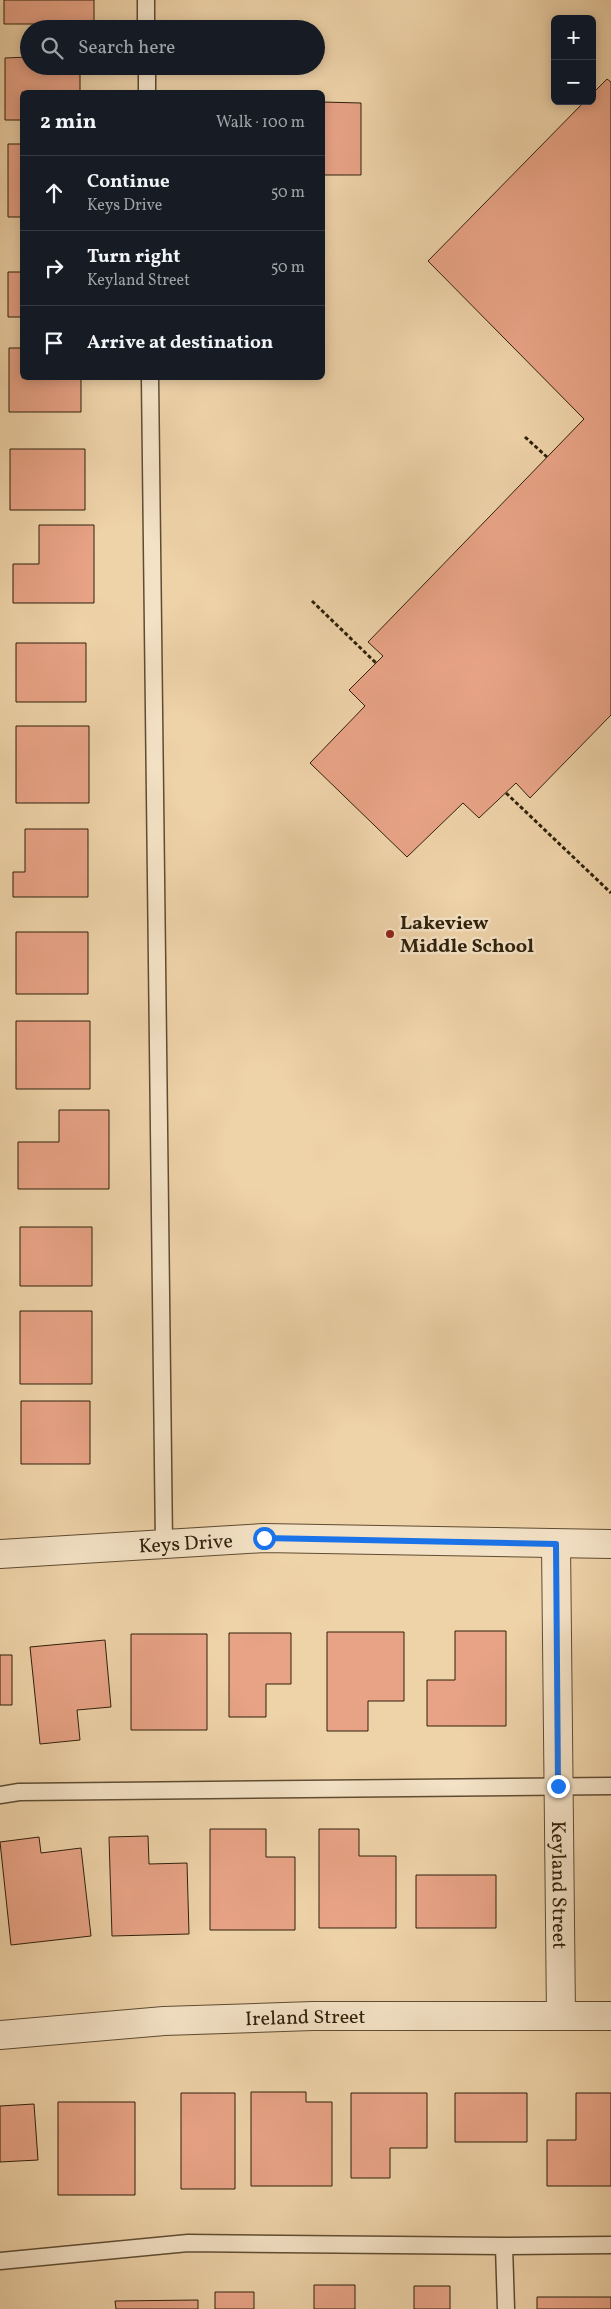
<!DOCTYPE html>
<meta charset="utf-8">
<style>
body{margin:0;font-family:Vollkorn,serif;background:#242831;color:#f1f3f6}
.controls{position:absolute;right:15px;top:15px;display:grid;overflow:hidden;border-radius:8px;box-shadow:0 2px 12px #0003}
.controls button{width:45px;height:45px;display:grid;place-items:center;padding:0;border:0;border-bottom:1px solid #363941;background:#171b24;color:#f1f3f6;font:25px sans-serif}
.stop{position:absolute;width:15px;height:15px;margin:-11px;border:4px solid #1a73e8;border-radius:50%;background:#fff}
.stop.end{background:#1a73e8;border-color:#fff;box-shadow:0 1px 5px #0008}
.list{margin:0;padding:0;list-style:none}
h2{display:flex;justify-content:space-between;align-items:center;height:65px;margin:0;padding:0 20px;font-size:21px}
h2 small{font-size:16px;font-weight:400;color:#9ea1a6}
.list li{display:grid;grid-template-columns:32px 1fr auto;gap:15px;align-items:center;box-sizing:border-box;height:75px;padding:0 20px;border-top:1px solid #363941}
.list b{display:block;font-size:19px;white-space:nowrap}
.list p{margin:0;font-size:16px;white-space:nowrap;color:#9ea1a6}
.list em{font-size:16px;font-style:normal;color:#9ea1a6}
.icon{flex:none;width:28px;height:28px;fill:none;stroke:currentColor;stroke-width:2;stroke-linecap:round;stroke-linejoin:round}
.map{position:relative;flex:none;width:611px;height:2309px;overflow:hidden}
.search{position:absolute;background:#171b24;box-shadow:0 2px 12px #0003;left:20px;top:20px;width:305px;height:55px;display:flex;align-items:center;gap:12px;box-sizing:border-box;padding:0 18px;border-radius:28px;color:#9ea1a6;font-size:19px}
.panel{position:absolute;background:#171b24;box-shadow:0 2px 12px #0003;left:20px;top:90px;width:305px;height:290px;border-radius:8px}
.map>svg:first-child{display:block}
.building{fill:#e8a386;stroke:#2f200b}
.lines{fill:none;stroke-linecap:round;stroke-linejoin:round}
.lane-casing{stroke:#5f4c32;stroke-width:19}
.street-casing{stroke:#5f4c32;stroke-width:30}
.path{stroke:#2f200b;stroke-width:3;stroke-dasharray:4 2.5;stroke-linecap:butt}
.lane{stroke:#f4e2c6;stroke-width:16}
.street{stroke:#f4e2c6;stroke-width:28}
.route{stroke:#1a73e8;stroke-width:6}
.poi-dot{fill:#8f2418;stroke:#f4e2c6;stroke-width:2}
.labels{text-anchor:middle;stroke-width:5;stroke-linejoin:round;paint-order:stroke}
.poi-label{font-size:20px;font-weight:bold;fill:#2f200b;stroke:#f4e2c6;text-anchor:start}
.street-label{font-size:20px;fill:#2f200b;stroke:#f4e2c6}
</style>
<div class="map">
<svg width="611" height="2309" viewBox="0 0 611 2309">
<rect width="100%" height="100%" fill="#eed2a8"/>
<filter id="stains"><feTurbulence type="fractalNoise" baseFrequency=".004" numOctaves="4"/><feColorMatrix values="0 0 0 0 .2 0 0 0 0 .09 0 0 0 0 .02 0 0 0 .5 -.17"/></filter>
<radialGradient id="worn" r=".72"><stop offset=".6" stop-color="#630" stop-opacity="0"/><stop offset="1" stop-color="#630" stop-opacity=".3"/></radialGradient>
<path class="building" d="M 4,0 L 94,0 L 94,24 L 4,24 Z
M 29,57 L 29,66 L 80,66 L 80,92 L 22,92 L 22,120 L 5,120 L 5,58 Z
M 607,79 L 611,82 L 611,715 L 530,798 L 516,783 L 479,818 L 463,803 L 407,857 L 310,763 L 365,706 L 349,690 L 383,656 L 368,642 L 584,419 L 428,261 L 585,101 L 592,101 L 592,94 Z
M 322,102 L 361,103 L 361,175 L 322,175 Z
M 8,144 L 22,144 L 22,217 L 8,217 Z
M 8,272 L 22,272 L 22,317 L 8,317 Z
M 9,348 L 22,348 L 22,378 L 81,378 L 81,412 L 9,412 Z
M 10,449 L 85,449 L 85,510 L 10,510 Z
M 39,525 L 94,525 L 94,603 L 13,603 L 13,564 L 39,564 Z
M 16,643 L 86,643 L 86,702 L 16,702 Z
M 16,726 L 89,726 L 89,803 L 16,803 Z
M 25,829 L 88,829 L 88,897 L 13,897 L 13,872 L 25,872 Z
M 16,932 L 88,932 L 88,994 L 16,994 Z
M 16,1021 L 90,1021 L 90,1089 L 16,1089 Z
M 59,1110 L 109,1110 L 109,1189 L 18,1189 L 18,1142 L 59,1142 Z
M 20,1227 L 92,1227 L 92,1286 L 20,1286 Z
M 20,1311 L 92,1311 L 92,1384 L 20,1384 Z
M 21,1401 L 90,1401 L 90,1464 L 21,1464 Z
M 455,1631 L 506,1631 L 506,1726 L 427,1726 L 427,1680 L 455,1680 Z
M 327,1632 L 404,1632 L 404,1701 L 368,1701 L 368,1731 L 327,1731 Z
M 229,1633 L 291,1633 L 291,1684 L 266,1684 L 266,1717 L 229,1717 Z
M 131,1634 L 207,1634 L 207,1730 L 131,1730 Z
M 105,1640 L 111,1707 L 77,1710 L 80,1740 L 40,1744 L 30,1647 Z
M 0,1655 L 12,1655 L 12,1705 L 0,1705 Z
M 210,1829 L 266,1829 L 266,1857 L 295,1857 L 295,1930 L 210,1930 Z
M 319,1829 L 359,1829 L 359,1856 L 396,1856 L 396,1928 L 319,1928 Z
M 148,1836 L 149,1864 L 187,1863 L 189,1934 L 112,1936 L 109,1837 Z
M 39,1837 L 41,1853 L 81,1848 L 91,1936 L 11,1945 L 0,1842 Z
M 416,1875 L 496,1875 L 496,1928 L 416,1928 Z
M 251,2092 L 306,2092 L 306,2102 L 332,2102 L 332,2186 L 251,2186 Z
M 181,2093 L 235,2093 L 235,2189 L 181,2189 Z
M 351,2093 L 427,2093 L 427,2148 L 390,2148 L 390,2178 L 351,2178 Z
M 455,2093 L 527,2093 L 527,2142 L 455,2142 Z
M 576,2093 L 611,2093 L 611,2186 L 547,2186 L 547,2140 L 576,2140 Z
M 58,2102 L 135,2102 L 135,2195 L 58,2195 Z
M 34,2104 L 38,2160 L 0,2162 L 0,2106 Z
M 314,2285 L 355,2285 L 355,2309 L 314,2309 Z
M 414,2286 L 450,2286 L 450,2309 L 414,2309 Z
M 215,2292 L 254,2292 L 254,2309 L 215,2309 Z
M 537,2297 L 611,2297 L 611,2309 L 537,2309 Z
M 198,2300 L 198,2309 L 116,2309 L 115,2301 Z"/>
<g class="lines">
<g class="lane-casing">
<path id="lane" d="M 146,0 L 146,29
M 147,66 L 147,92
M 150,378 L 164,1545
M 0,1795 L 19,1792 L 611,1786
M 0,2261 L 188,2243 L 504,2246
M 506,2309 L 504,2246 L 611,2245"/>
</g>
<g class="street-casing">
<g id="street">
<path id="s1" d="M 556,1544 L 561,2016"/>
<path id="s2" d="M 0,1554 L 264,1538 L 611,1544"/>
<path id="s3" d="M 0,2035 L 164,2021 L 313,2016 L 611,2016"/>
</g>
</g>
<path class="path" d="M 525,437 L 547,457
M 312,601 L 376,663
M 506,793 L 611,893"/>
<use href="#lane" class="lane"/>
<use href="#street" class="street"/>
</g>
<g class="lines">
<path class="route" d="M 264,1538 L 556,1544 L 558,1786"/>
</g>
<circle class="poi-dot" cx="390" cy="934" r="5"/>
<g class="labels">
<g class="poi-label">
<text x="400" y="929">Lakeview<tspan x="400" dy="23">Middle School</tspan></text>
</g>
<g class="street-label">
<text dy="7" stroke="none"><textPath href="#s2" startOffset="186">Keys Drive</textPath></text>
<text dy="7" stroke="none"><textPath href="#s1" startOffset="341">Keyland Street</textPath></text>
<text dy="7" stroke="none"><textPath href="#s3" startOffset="306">Ireland Street</textPath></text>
</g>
</g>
<rect width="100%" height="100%" filter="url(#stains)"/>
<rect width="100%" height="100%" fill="url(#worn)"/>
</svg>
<div class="controls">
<button>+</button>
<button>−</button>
</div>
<div class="stop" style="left:264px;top:1538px"></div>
<div class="stop end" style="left:558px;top:1786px"></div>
<div class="search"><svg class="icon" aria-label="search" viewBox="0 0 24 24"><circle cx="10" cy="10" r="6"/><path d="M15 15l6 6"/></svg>Search here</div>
<section class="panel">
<h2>2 min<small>Walk · 100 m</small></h2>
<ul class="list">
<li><svg class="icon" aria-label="ahead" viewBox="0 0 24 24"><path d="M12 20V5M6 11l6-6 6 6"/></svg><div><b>Continue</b><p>Keys Drive</p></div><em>50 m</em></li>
<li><svg class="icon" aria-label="right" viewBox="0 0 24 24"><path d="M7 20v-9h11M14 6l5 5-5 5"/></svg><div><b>Turn right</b><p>Keyland Street</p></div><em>50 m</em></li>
<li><svg class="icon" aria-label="arrive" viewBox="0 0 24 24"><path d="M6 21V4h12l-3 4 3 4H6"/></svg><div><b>Arrive at destination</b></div></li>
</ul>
</section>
</div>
